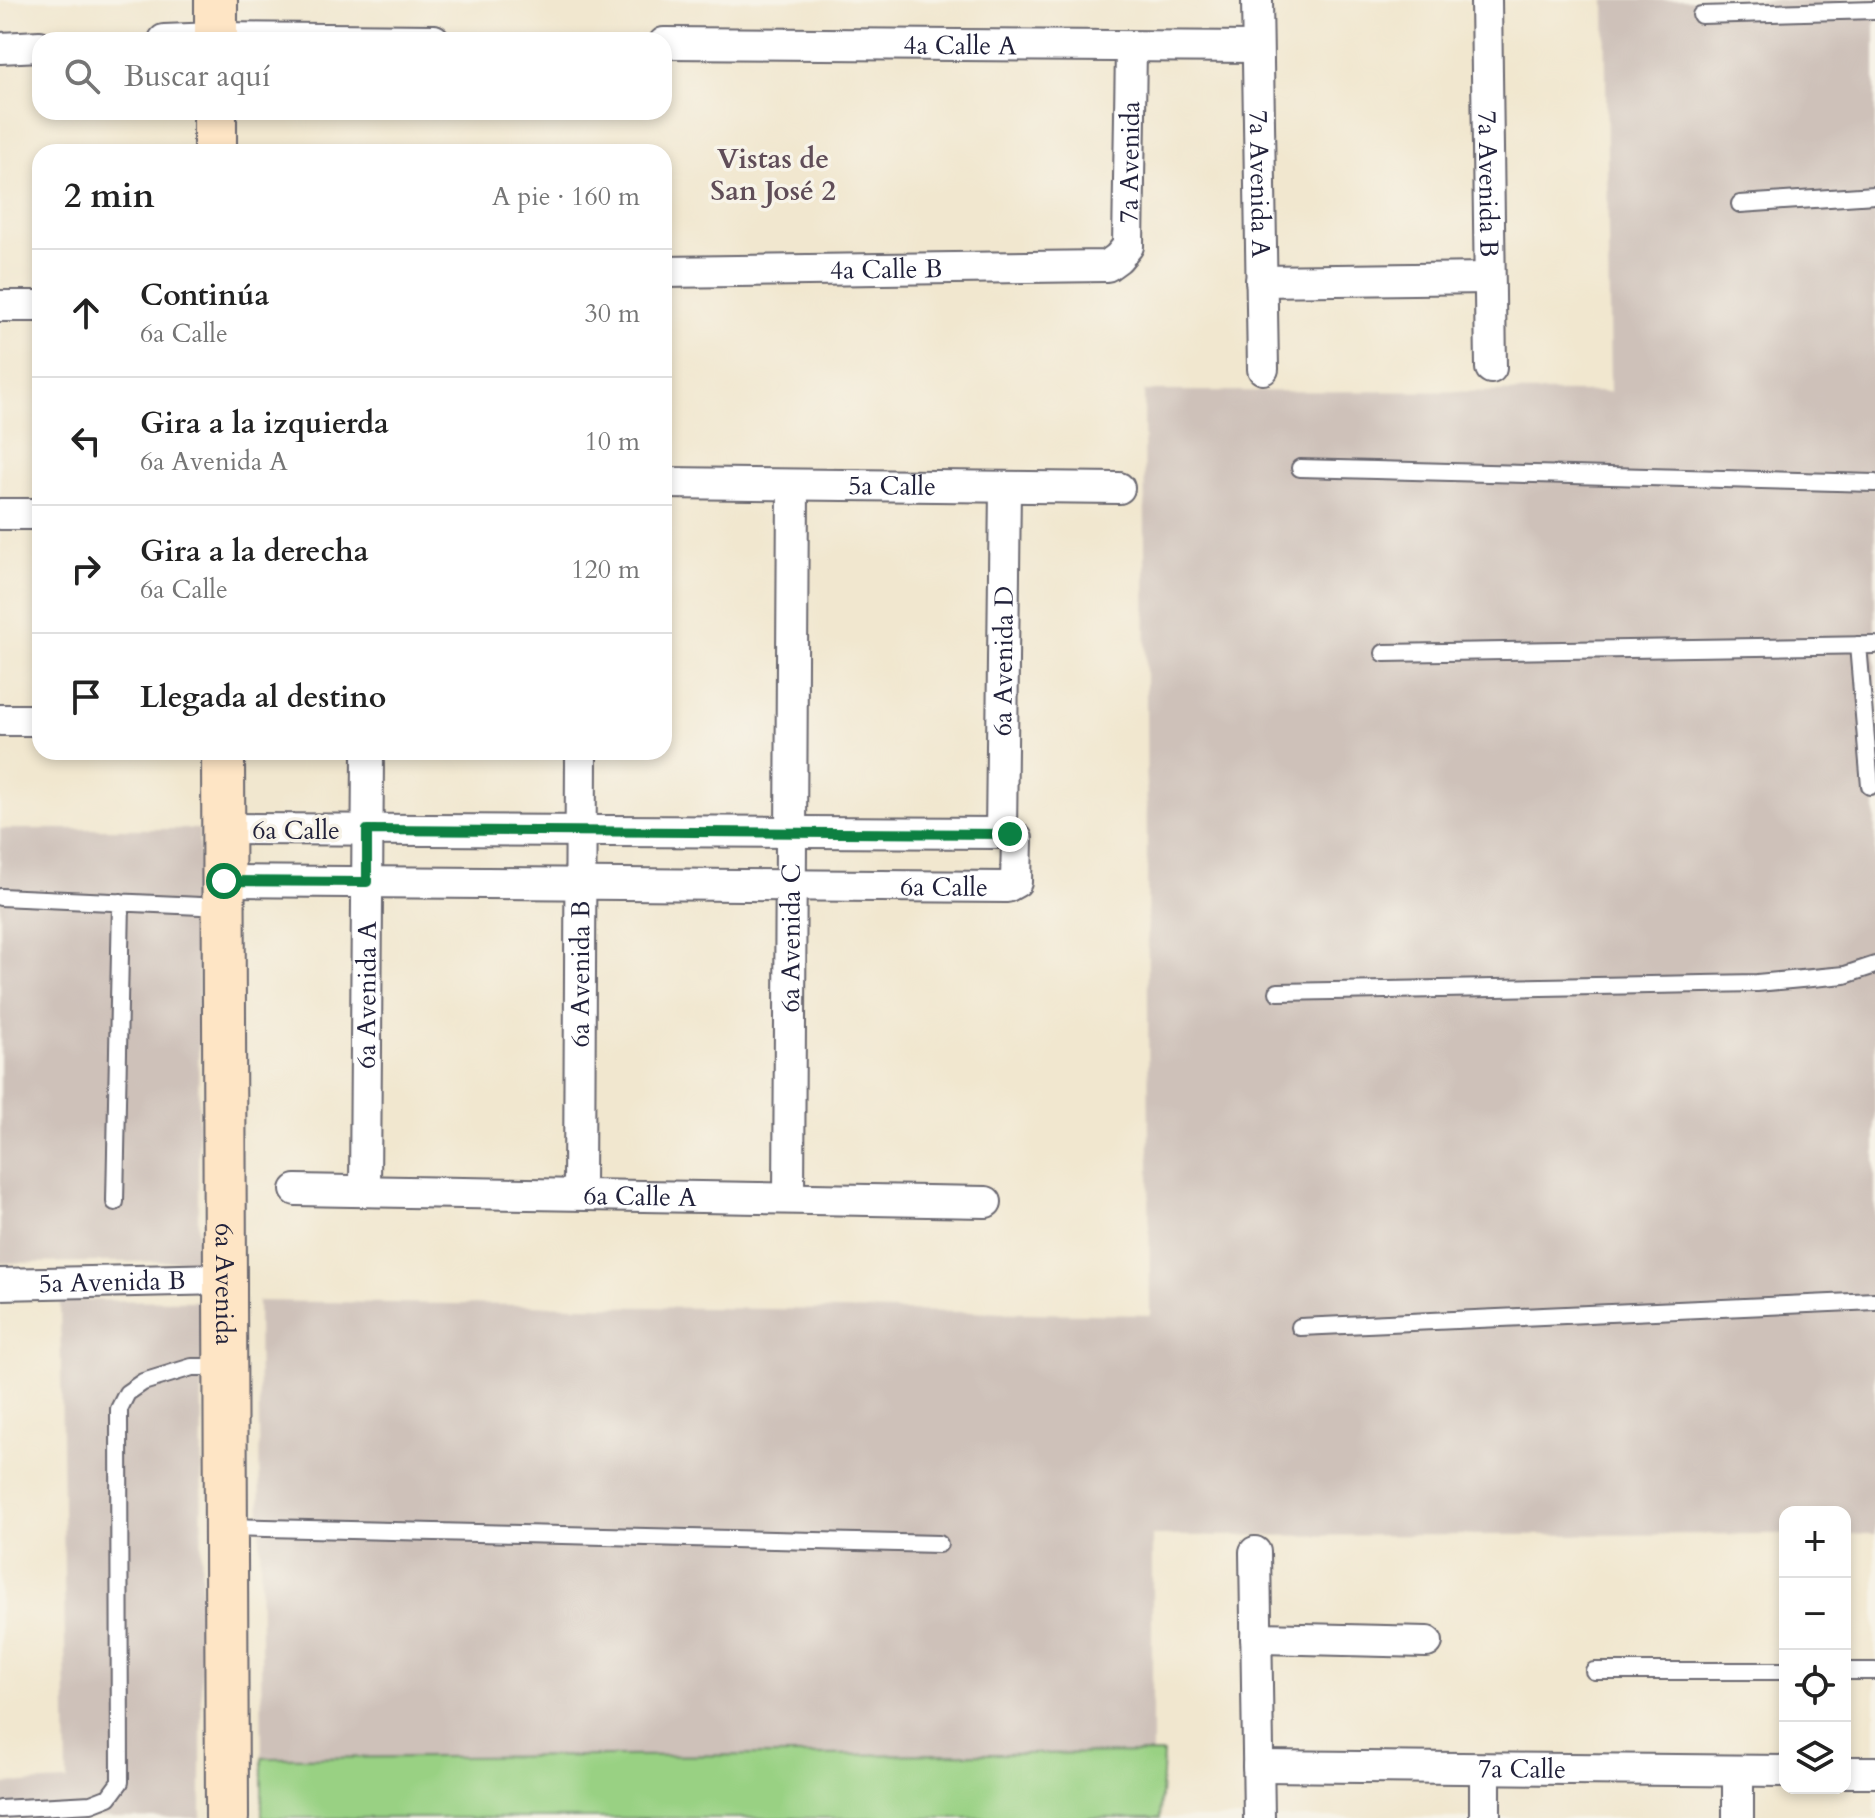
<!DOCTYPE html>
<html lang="es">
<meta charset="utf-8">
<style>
body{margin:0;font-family:Cardo,serif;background:#f6f6f6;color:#222}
.controls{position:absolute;right:24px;bottom:24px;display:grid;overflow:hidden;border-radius:16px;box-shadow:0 4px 12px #0003}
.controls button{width:72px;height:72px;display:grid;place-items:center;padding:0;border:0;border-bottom:2px solid #e0e0e0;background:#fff;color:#222;font:40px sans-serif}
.stop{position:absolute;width:24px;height:24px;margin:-18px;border:6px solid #0b8043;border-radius:50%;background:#fff}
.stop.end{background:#0b8043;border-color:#fff;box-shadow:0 2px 8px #0008}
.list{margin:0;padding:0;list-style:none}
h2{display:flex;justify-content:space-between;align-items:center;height:104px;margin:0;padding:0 32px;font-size:34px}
h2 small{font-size:26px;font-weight:400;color:#767676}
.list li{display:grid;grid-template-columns:52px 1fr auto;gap:24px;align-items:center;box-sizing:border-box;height:128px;padding:0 32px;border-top:2px solid #e0e0e0}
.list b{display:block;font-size:30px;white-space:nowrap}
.list p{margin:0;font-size:26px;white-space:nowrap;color:#767676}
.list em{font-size:26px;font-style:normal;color:#767676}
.icon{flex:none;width:44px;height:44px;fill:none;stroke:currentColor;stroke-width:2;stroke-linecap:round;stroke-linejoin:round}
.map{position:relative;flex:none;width:1875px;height:1818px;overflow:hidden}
.search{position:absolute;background:#fff;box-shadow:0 4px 12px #0003;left:32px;top:32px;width:640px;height:88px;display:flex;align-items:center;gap:20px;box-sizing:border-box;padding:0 28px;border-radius:24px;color:#767676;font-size:30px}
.panel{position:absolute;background:#fff;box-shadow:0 4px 12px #0003;left:32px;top:144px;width:640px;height:616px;border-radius:24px}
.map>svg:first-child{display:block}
.industrial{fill:#cec1b9}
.green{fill:#99d183;stroke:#5e7a5f;stroke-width:2}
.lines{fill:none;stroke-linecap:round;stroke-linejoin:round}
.lane-casing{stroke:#6a676f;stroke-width:20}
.street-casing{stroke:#6a676f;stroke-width:34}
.secondary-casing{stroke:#6a676f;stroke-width:46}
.lane{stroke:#fff;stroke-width:16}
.street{stroke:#fff;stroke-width:30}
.secondary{stroke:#fee5c5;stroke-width:42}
.route{stroke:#0b8043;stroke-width:10}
.labels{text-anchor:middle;stroke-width:7;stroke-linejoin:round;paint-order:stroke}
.street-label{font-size:26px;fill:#22223b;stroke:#f7f3e8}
.neighbourhood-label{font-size:28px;font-weight:bold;fill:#604d58;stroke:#f7f3e8}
</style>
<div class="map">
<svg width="1875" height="1818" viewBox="0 0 1875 1818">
<rect width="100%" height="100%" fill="#f7f3e8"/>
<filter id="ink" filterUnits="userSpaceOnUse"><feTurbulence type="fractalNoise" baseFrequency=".0125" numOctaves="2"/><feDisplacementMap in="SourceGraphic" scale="16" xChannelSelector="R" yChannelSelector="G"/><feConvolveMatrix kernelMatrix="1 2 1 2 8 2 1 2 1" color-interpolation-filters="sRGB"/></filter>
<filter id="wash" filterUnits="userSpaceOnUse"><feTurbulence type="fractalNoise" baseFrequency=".006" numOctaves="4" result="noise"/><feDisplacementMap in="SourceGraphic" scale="32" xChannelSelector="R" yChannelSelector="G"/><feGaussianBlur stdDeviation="1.8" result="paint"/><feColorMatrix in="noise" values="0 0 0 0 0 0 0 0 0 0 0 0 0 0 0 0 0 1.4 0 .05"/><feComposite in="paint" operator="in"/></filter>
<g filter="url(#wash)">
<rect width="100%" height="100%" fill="#f1e7cf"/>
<path class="industrial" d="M 1605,0 L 1875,0 L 1875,1534 L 1845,1534 L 1845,1512 L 1785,1512 L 1785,1534 L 1152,1536 L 1152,1756 L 262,1758 L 258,1301 L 1150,1315 L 1144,391 L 1610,392 Z
M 0,829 L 199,829 L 198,1261 L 0,1263 Z
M 60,1300 L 202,1301 L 201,1818 L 0,1818 L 0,1784 L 67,1781 Z"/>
<path class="green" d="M 1163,1753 L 1160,1818 L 262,1818 L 262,1758 Z"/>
</g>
<g filter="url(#ink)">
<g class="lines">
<g class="lane-casing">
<path id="lane" d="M 1701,15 L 1875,10
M 1740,204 L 1875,195
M 1300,468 L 1875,483
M 1858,645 L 1870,786
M 1384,653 L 1875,645
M 0,897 L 223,907
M 1278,992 L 1757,983 L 1845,975 L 1875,965
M 115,1202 L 121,902
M 1300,1327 L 1875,1301
M 228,1527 L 939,1544
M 1594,1671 L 1785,1671
M 1845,1671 L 1875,1671
M 0,1809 L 91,1804 L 109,1797 L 120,1782 L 119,1409 L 127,1393 L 143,1382 L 192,1367 L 224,1367"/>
</g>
<g class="street-casing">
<g id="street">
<path id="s1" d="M 1257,0 L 1263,369"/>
<path id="s2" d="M 1486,0 L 1491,368"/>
<path d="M 164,40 L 216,38 L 434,40"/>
<path id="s3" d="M 664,43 L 1257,47"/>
<path d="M 0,48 L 40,46"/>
<path id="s4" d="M 664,272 L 1107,266 L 1118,258 L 1128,246 L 1131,48"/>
<path d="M 1261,281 L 1489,278"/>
<path d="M 0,306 L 40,306"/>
<path id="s5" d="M 664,483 L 1119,488"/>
<path d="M 0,514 L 40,514"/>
<path d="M 0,720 L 40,720"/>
<path id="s6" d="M 1001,833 L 1005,487"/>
<path id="s7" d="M 224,881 L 1007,887 L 1016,882 L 1017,839 L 1010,834 L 1001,833 L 224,829"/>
<path id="s8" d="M 296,1190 L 986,1202"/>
<path id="s9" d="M 365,1191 L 368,752"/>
<path id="s10" d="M 579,1194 L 581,752"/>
<path id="s11" d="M 789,1198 L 793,485"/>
<path id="s12" d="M 0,1284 L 225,1279"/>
<path d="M 1255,1552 L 1259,1818"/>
<path d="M 1256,1638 L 1427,1642"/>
<path id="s13" d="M 1258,1766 L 1785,1771"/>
<path d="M 1485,1769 L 1485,1818"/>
<path d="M 1845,1772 L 1875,1772"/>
<path d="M 1738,1818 L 1738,1771"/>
</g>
</g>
<g class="secondary-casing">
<g id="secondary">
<path d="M 216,0 L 216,40"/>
<path d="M 215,152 L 215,112"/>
<path id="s14" d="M 223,752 L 227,1818"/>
</g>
</g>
<use href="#lane" class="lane"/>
<use href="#street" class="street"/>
<use href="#secondary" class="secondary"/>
</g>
</g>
<g class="lines" filter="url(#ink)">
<path class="route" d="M 224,881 L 367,882 L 367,830 L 1010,834"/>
</g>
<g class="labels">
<g class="street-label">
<text dy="9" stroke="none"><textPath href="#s3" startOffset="296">4a Calle A</textPath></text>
<text dy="9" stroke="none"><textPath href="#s4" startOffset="556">7a Avenida</textPath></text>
<text dy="9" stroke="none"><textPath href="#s2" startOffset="184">7a Avenida B</textPath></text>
<text dy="9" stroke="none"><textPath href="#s1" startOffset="184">7a Avenida A</textPath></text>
<text dy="9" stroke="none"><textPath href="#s4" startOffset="222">4a Calle B</textPath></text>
<text dy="9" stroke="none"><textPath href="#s5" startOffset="228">5a Calle</textPath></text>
<text dy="9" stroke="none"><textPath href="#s6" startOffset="172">6a Avenida D</textPath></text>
<text x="296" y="839">6a Calle</text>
<text dy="9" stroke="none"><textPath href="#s7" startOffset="720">6a Calle</textPath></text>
<text dy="9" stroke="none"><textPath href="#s11" startOffset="260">6a Avenida C</textPath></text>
<text dy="9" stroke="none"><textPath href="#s10" startOffset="220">6a Avenida B</textPath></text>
<text dy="9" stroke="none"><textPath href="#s9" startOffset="196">6a Avenida A</textPath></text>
<text dy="9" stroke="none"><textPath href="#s8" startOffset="344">6a Calle A</textPath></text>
<text dy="9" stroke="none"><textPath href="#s12" startOffset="112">5a Avenida B</textPath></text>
<text dy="9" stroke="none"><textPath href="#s14" startOffset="532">6a Avenida</textPath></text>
<text dy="9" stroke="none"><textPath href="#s13" startOffset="264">7a Calle</textPath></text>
</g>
<g class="neighbourhood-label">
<text x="773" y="168">Vistas de<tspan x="773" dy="32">San José 2</tspan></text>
</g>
</g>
</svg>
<div class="controls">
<button>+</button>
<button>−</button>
<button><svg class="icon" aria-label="locate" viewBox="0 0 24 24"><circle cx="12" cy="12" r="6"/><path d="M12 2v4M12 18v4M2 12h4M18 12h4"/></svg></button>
<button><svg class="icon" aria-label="layers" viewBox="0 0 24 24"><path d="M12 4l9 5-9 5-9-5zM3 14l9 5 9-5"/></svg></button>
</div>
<div class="stop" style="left:224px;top:881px"></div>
<div class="stop end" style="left:1010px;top:834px"></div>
<div class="search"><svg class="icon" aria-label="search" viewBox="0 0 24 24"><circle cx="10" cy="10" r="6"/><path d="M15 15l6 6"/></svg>Buscar aquí</div>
<section class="panel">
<h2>2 min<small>A pie · 160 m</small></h2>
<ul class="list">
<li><svg class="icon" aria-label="ahead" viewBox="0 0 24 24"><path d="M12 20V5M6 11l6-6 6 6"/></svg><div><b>Continúa</b><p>6a Calle</p></div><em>30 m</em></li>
<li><svg class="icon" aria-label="left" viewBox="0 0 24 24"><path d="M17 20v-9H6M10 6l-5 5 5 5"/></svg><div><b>Gira a la izquierda</b><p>6a Avenida A</p></div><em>10 m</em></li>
<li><svg class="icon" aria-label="right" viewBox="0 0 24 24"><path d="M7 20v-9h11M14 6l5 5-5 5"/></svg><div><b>Gira a la derecha</b><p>6a Calle</p></div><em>120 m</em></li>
<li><svg class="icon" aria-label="arrive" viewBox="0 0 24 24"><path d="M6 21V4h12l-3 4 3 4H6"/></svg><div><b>Llegada al destino</b></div></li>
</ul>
</section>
</div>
